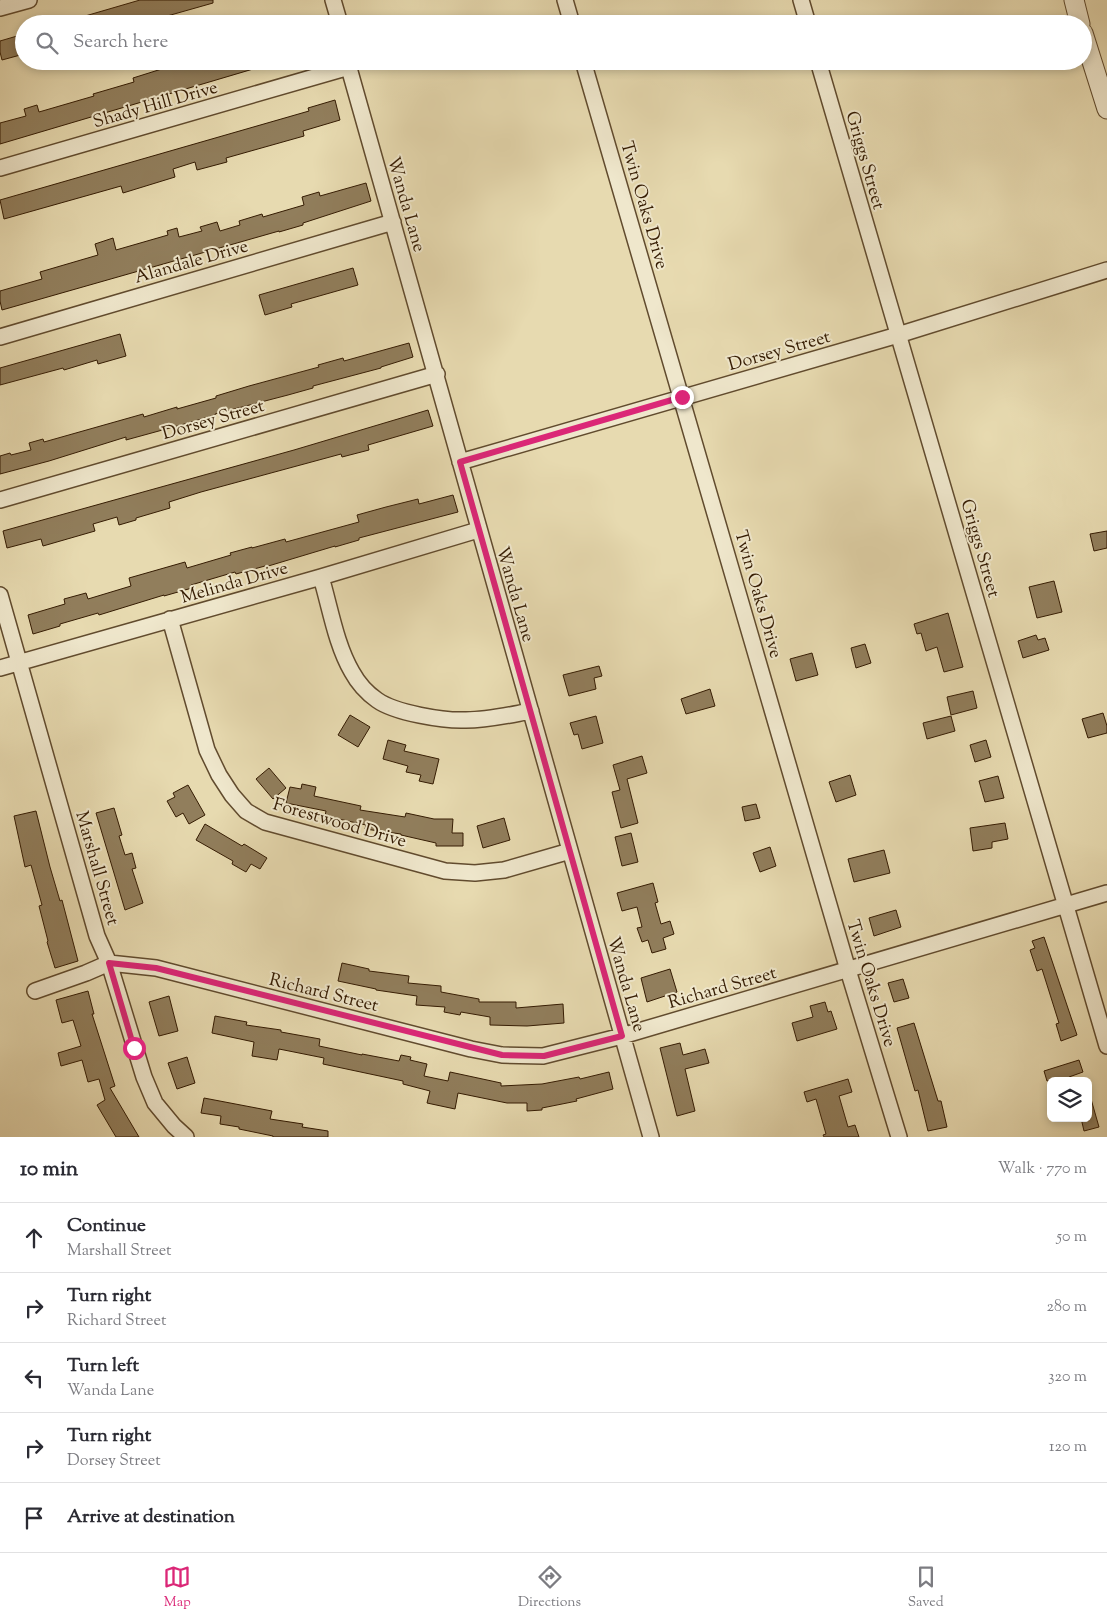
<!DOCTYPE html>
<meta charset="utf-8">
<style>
body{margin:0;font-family:"Sorts Mill Goudy",serif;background:#f7f7f7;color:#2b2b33}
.controls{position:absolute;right:15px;bottom:15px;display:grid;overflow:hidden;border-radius:8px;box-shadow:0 2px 8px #0003}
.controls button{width:45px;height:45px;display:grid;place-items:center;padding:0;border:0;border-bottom:1px solid #e1e1e2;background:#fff;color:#2b2b33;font:25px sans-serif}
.stop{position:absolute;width:15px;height:15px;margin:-11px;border:4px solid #db2777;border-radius:50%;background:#fff}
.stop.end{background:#db2777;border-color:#fff;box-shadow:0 1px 5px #0008}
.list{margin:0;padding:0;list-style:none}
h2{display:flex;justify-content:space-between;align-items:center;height:65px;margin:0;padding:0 20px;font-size:21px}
h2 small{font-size:16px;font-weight:400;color:#7c7c81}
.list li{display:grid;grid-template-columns:32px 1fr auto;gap:15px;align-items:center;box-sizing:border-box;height:70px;padding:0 20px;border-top:1px solid #e1e1e2}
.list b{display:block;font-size:19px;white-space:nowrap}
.list p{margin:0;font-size:16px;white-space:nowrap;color:#7c7c81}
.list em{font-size:16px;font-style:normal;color:#7c7c81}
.icon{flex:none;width:28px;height:28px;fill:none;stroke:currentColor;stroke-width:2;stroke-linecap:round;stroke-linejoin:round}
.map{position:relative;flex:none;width:1107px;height:1137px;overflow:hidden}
.search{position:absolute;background:#fff;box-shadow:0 2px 8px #0003;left:15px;right:15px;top:15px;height:55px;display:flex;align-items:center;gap:12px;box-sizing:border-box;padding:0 18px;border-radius:28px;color:#7c7c81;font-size:19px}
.sheet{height:415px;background:#fff}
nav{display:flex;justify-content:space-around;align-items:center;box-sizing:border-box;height:70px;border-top:1px solid #e1e1e2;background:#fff;font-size:14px;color:#7c7c81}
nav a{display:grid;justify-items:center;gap:2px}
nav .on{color:#db2777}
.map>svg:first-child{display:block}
.building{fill:#917e5c;stroke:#341b02}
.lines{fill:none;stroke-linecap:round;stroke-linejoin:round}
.minor-casing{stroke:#614b2e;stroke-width:18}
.tertiary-casing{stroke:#614b2e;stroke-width:21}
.minor{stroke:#efe7cc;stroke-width:15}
.tertiary{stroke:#efe7cc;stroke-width:19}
.route{stroke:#db2777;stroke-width:6}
.labels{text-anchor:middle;stroke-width:4;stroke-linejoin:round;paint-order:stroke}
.street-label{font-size:18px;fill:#341b02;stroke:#efe7cc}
</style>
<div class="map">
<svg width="1107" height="1137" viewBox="0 0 1107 1137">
<rect width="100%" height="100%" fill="#e7dab0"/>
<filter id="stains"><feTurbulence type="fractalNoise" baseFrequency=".004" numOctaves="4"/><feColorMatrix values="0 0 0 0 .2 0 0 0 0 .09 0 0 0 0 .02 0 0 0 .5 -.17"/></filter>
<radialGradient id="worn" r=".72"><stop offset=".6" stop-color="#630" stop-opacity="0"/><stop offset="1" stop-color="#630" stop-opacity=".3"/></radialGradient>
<path class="building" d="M 140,0 L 213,0 L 213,3 L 139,24 L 69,24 L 68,21 Z
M 24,34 L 24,54 L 2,60 L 0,52 L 0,41 Z
M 174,61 L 187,61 L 189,67 L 210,61 L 270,61 L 270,64 L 0,144 L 0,123 L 26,116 L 24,109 L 37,105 L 39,112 L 94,96 L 93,94 L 134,82 L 133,78 L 168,67 L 167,63 Z
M 335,100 L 340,120 L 303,131 L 304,136 L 226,158 L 227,162 L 197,170 L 195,162 L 173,169 L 175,177 L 123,193 L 121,186 L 4,219 L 0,200 L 309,111 L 308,108 Z
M 366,183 L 371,201 L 303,223 L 303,225 L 279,232 L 279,231 L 2,310 L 0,301 L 0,291 L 42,279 L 40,272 L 98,255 L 95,244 L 113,238 L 116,250 L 168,235 L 167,231 L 177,228 L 179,237 L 202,231 L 200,227 L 217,222 L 220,231 L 240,225 L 239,221 L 262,214 L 263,217 L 304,205 L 302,197 L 319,192 L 320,196 Z
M 353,268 L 358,285 L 291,304 L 292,307 L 265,315 L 259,295 Z
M 120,334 L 126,356 L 98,364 L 97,360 L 64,370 L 63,368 L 0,385 L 0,368 Z
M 409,343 L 413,357 L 381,367 L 381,368 L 313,386 L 313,388 L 288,395 L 215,414 L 215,415 L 188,423 L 126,440 L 126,437 L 49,461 L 0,474 L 0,456 L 10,453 L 11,455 L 31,450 L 29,443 L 43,439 L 44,442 L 143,414 L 144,417 L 177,407 L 177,409 L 216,398 L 216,396 L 249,386 L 319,367 L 318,365 L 343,358 L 344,361 Z
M 428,410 L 433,426 L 368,445 L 369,450 L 342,457 L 341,454 L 201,492 L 169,502 L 170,508 L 136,518 L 136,520 L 119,525 L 117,517 L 93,524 L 95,531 L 43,546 L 41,539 L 7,548 L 3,531 L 294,450 Z
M 453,495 L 458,512 L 359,538 L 359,540 L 335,547 L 335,546 L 265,567 L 265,566 L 236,574 L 235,572 L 191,585 L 192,588 L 164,596 L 164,595 L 99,615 L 98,613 L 60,624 L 60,626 L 33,634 L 28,615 L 65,604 L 64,599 L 86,593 L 88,599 L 131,586 L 129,578 L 185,562 L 187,568 L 231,555 L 230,553 L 252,547 L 252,548 L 285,539 L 286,542 L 359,522 L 357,515 L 386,507 L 418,499 L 419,504 Z
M 1107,531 L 1107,548 L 1094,551 L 1090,534 Z
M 1054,581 L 1062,612 L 1037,618 L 1029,587 Z
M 948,613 L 963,667 L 944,672 L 937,647 L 926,651 L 921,633 L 917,634 L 914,624 Z
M 1036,635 L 1038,640 L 1045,638 L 1049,650 L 1023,658 L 1018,641 Z
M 865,644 L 871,663 L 856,668 L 851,648 Z
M 812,653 L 818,675 L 796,681 L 790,659 Z
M 599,666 L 602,676 L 594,678 L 596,689 L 569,696 L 563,675 Z
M 710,689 L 715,706 L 686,714 L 681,699 Z
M 973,691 L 977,708 L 951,715 L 947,697 Z
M 1103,713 L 1107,726 L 1107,733 L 1088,738 L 1082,719 Z
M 350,715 L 370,727 L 358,747 L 338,735 Z
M 596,716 L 603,743 L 582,749 L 578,734 L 574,735 L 570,723 Z
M 951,716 L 955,731 L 927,739 L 923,723 Z
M 388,740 L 406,745 L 404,751 L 439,759 L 433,784 L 419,781 L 421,775 L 406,772 L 408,766 L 383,759 Z
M 986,740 L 991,757 L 975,762 L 970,745 Z
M 642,756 L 647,773 L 627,779 L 638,823 L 621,828 L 612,792 L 620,790 L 613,765 Z
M 269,768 L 286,788 L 273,799 L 256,779 Z
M 850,775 L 856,795 L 836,802 L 829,782 Z
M 998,776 L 1004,798 L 985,802 L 979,781 Z
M 302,784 L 316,787 L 314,796 L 361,806 L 360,810 L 405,817 L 406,813 L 434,819 L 453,819 L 452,833 L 463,833 L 463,846 L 436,846 L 436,843 L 401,835 L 401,834 L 365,829 L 366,825 L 325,816 L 326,811 L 286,803 L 290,787 L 301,789 Z
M 188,785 L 205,815 L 189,824 L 183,813 L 176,817 L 167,801 L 175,797 L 173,793 Z
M 756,804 L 760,818 L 745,821 L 742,807 Z
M 114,808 L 122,835 L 119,836 L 125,855 L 132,853 L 136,868 L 132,869 L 143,903 L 125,910 L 96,813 Z
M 36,811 L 50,867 L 60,901 L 62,900 L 78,961 L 55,968 L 47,942 L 48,941 L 39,906 L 42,905 L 31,865 L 25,867 L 14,816 Z
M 504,818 L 510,840 L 483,848 L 477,826 Z
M 1005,823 L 1008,839 L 992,842 L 992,848 L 973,851 L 970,828 Z
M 205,824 L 242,846 L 244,844 L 267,858 L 260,869 L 251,864 L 246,872 L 232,864 L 233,861 L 196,840 Z
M 631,833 L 638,862 L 622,866 L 615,837 Z
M 770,847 L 776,866 L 760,872 L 753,853 Z
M 884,850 L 890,873 L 854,882 L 848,859 Z
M 653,883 L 658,902 L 655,903 L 661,924 L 670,921 L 674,934 L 663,938 L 666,949 L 652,953 L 648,940 L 642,942 L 637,928 L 642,927 L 637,907 L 622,911 L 617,893 Z
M 896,910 L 901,927 L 874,936 L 869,918 Z
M 1044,937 L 1077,1035 L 1061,1041 L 1056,1024 L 1059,1023 L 1042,969 L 1037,971 L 1030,950 L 1035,948 L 1032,941 Z
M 342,963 L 369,969 L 369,971 L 409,976 L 408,983 L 441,986 L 441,992 L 479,999 L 479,1002 L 516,1002 L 516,1008 L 563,1004 L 564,1023 L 527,1026 L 490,1025 L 490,1017 L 461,1012 L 460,1015 L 444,1012 L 445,1007 L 416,1005 L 417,996 L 376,990 L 376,989 L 338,981 Z
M 670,969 L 677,992 L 647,1002 L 641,978 Z
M 903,979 L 909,998 L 894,1002 L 888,983 Z
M 88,991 L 94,1014 L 92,1014 L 115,1086 L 110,1088 L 139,1137 L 116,1137 L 97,1105 L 105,1100 L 99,1079 L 88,1082 L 82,1060 L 61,1066 L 58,1053 L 81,1046 L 73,1020 L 62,1023 L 56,1000 Z
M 169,996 L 178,1031 L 159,1036 L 149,1002 Z
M 825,1002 L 828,1012 L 831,1011 L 837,1029 L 797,1041 L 792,1023 L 813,1017 L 810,1006 Z
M 215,1016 L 247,1022 L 246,1025 L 281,1030 L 281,1032 L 320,1039 L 319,1046 L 362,1055 L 362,1054 L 399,1061 L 401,1055 L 411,1057 L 410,1060 L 427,1064 L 424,1076 L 448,1081 L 450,1072 L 501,1083 L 501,1086 L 542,1084 L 579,1077 L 580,1079 L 609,1072 L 613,1089 L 576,1099 L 577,1101 L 542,1108 L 542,1110 L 527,1111 L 527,1103 L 507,1103 L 458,1093 L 455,1109 L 427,1103 L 430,1091 L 403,1084 L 403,1081 L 323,1064 L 324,1058 L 279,1049 L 277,1060 L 252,1056 L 254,1042 L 212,1033 Z
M 914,1023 L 938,1101 L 941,1101 L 947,1127 L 928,1131 L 918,1090 L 915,1091 L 897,1028 Z
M 680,1043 L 683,1055 L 705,1049 L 709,1063 L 685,1069 L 695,1111 L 677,1116 L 660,1048 Z
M 187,1057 L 195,1083 L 177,1089 L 168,1063 Z
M 1079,1060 L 1083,1072 L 1069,1077 L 1071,1081 L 1047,1081 L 1044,1071 Z
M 848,1079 L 852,1092 L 839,1096 L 848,1127 L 855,1125 L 859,1137 L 824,1137 L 823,1135 L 826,1134 L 816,1099 L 807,1102 L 804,1092 Z
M 204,1098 L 272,1111 L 270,1119 L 303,1124 L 302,1127 L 328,1131 L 328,1137 L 273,1137 L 273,1136 L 239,1129 L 239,1127 L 220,1124 L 221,1116 L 201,1113 Z
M 1088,1099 L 1091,1099 L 1099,1127 L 1084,1131 L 1081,1118 L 1088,1118 Z"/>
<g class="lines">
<g class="minor-casing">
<path id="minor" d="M 333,0 L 340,24
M 565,0 L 572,24
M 801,0 L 808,24
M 0,8 L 29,0
M 347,61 C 450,419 547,779 651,1137
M 583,61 L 848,970 L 899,1137
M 818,61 L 1107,1046
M 0,168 L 349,67
M 0,337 L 393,222
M 460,462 L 898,335 L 1107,270
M 0,500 L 437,374
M 321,577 C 330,607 336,645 352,672 C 358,683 367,693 377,700 C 395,713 444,721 466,720 C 488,720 509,715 531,711
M 0,595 L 97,936 L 109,963 L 144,1077 L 155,1103 L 174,1126 L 186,1137
M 170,619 L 207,750 L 219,775 L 232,795 L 246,811 L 265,822 L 445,871 L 475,873 L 504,870 L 570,851
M 0,668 L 321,577 L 478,530
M 35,991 L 86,973 L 109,963 L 156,968 L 471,1049 L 502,1055 L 543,1056 L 622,1036 L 1107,893"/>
</g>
<g class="tertiary-casing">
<path id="tertiary" d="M 1074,0 L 1080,24
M 1083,33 L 1107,109"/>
</g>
<use href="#minor" class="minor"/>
<use href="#tertiary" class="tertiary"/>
</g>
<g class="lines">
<path class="route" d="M 134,1048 L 109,963 L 156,968 L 502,1055 L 544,1056 L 622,1036 L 460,462 L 682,397"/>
</g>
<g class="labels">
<g class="street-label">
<text transform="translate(155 104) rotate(-16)" y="6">Shady Hill Drive</text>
<text transform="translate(866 160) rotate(74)" y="6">Griggs Street</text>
<text transform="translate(407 204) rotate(74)" y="6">Wanda Lane</text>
<text transform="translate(645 205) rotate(74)" y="6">Twin Oaks Drive</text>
<text transform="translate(191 261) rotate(-16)" y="6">Alandale Drive</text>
<text transform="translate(779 350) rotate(-16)" y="6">Dorsey Street</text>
<text transform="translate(213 419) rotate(-16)" y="6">Dorsey Street</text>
<text transform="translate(981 548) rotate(74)" y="6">Griggs Street</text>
<text transform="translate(234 582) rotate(-16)" y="6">Melinda Drive</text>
<text transform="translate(516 594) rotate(74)" y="6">Wanda Lane</text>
<text transform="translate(759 594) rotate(74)" y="6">Twin Oaks Drive</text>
<text transform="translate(340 822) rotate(16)" y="6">Forestwood Drive</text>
<text transform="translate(98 868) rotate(74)" y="6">Marshall Street</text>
<text transform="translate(872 983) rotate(73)" y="6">Twin Oaks Drive</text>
<text transform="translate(627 984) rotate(74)" y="6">Wanda Lane</text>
<text transform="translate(722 987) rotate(-16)" y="6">Richard Street</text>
<text transform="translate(324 992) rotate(14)" y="6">Richard Street</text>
</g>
</g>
<rect width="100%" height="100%" filter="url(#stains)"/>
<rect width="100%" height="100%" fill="url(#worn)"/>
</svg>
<div class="controls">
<button><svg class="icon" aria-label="layers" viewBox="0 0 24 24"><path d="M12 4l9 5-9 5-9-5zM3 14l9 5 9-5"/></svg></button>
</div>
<div class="stop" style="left:134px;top:1048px"></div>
<div class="stop end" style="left:682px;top:397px"></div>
<div class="search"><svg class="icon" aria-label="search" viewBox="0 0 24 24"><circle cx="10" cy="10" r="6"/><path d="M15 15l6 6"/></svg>Search here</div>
</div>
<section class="sheet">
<h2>10 min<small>Walk · 770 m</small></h2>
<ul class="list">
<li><svg class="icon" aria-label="ahead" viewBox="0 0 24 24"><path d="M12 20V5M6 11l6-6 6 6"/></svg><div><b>Continue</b><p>Marshall Street</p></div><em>50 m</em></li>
<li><svg class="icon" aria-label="right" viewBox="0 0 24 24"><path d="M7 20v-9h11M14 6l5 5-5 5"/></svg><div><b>Turn right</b><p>Richard Street</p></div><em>280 m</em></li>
<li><svg class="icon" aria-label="left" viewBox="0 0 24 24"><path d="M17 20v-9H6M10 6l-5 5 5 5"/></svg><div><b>Turn left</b><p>Wanda Lane</p></div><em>320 m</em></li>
<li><svg class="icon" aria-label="right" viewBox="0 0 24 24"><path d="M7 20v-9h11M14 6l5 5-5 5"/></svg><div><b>Turn right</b><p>Dorsey Street</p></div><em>120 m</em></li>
<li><svg class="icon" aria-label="arrive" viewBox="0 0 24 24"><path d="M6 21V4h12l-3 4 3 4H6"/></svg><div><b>Arrive at destination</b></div></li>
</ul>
</section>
<nav>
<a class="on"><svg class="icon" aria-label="map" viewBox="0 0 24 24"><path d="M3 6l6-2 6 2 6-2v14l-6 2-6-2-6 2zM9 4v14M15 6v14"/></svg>Map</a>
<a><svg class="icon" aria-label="directions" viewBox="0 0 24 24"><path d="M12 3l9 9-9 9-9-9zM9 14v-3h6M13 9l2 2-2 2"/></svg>Directions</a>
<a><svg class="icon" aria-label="saved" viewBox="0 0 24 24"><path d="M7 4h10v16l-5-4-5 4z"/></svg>Saved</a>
</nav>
